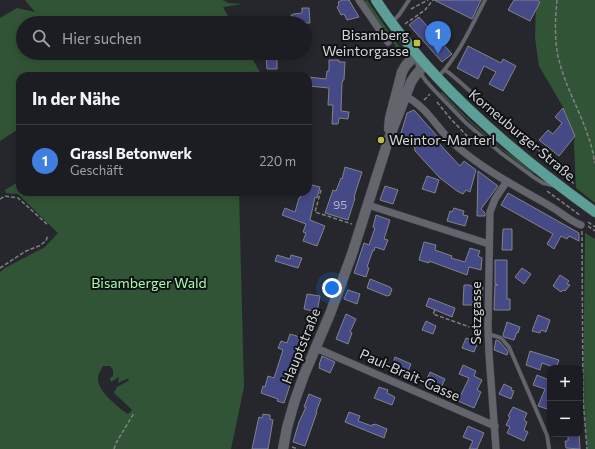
<!DOCTYPE html>
<html lang="de">
<meta charset="utf-8">
<style>
body{margin:0;font-family:Commissioner,sans-serif;background:#292a2f;color:#f1f3f6}
.controls{position:absolute;right:12px;bottom:12px;display:grid;overflow:hidden;border-radius:8px;box-shadow:0 2px 10px #0003}
.controls button{width:36px;height:36px;display:grid;place-items:center;padding:0;border:0;border-bottom:1px solid #3a3b40;background:#1c1d22;color:#f1f3f6;font:20px sans-serif}
.you{position:absolute;left:332px;top:288px;width:14px;height:14px;margin:-10px;border:3px solid #fff;border-radius:50%;background:#1a73e8;box-shadow:0 0 0 6px #1a73e833}
.badge{display:grid;place-items:center;width:26px;height:26px;border-radius:50%;background:#bdbf43;color:#fff;font-size:13px;font-weight:700}
.pin{position:absolute;translate:-50% -33px;filter:drop-shadow(0 1px 2px #0008)}
.pin::after{content:'';position:absolute;top:21px;width:14px;height:12px;background:inherit;clip-path:polygon(0 0,100% 0,50% 100%)}
.list{margin:0;padding:0;list-style:none}
h2{display:flex;justify-content:space-between;align-items:center;height:52px;margin:0;padding:0 16px;font-size:17px}
h2 small{font-size:13px;font-weight:400;color:#a0a2a5}
.list li{display:grid;grid-template-columns:26px 1fr auto;gap:12px;align-items:center;box-sizing:border-box;height:72px;padding:0 16px;border-top:1px solid #3a3b40}
.list b{display:block;font-size:15px;white-space:nowrap}
.list p{margin:0;font-size:13px;white-space:nowrap;color:#a0a2a5}
.list em{font-size:13px;font-style:normal;color:#a0a2a5}
.icon{flex:none;width:22px;height:22px;fill:none;stroke:currentColor;stroke-width:2;stroke-linecap:round;stroke-linejoin:round}
.map{position:relative;flex:none;width:595px;height:449px;overflow:hidden}
.search{position:absolute;background:#1c1d22;box-shadow:0 2px 10px #0003;left:16px;top:16px;width:296px;height:44px;display:flex;align-items:center;gap:10px;box-sizing:border-box;padding:0 14px;border-radius:22px;color:#a0a2a5;font-size:15px}
.panel{position:absolute;background:#1c1d22;box-shadow:0 2px 10px #0003;left:16px;top:72px;width:296px;height:124px;border-radius:12px}
.map>svg:first-child{display:block}
.green{fill:#325436;fill-rule:evenodd}
.building{fill:#454a86;stroke:#818289}
.lines{fill:none;stroke-linecap:round;stroke-linejoin:round}
.service-casing{stroke:#424348;stroke-width:4.5}
.minor-casing{stroke:#424348;stroke-width:8}
.secondary-casing{stroke:#424348;stroke-width:11}
.primary-casing{stroke:#424348;stroke-width:11}
.path{stroke:#7f8085;stroke-width:1.5;stroke-dasharray:4 2;stroke-linecap:butt}
.service{stroke:#64656c;stroke-width:3.5}
.minor{stroke:#64656c;stroke-width:7}
.secondary{stroke:#64656c;stroke-width:10}
.primary{stroke:#5c9f97;stroke-width:10}
.poi-dot{fill:#bdbf43;stroke:#101113;stroke-width:1.5}
.labels{text-anchor:middle;stroke-width:4;stroke-linejoin:round;paint-order:stroke}
.number-label{font-size:12px;fill:#b1b3c5}
.poi-label{font-size:14px;fill:#d5d6da;stroke:#101113;text-anchor:end}
.street-label{font-size:14px;fill:#d5d6da;stroke:#101113}
.park-label{font-size:14px;fill:#a7fbb1;stroke:#101113}
</style>
<div class="map">
<svg width="595" height="449" viewBox="0 0 595 449">
<rect width="100%" height="100%" fill="#26272d"/>
<path class="green" d="M 25,0 L 223,0 L 228,3 L 242,4 L 223,7 L 232,23 L 23,23 L 23,53 L 249,53 L 262,76 L 20,76 L 20,128 L 0,141 L 0,18 L 17,8 L 35,12 Z
M 367,0 L 400,48 L 401,52 L 400,52 L 365,3 L 365,1 Z
M 536,0 L 595,0 L 595,203 L 576,188 L 574,144 L 575,136 L 563,107 L 539,66 L 535,38 Z
M 442,92 C 460,112 480,130 500,147 C 511,155 526,164 534,174 L 533,174 C 500,149 469,123 440,93 Z
M 20,181 L 20,192 L 239,192 L 244,387 L 231,449 L 0,449 L 0,272 L 5,268 L 45,247 L 58,233 L 18,194 L 6,193 L 5,190 ZM 103,366 L 110,366 L 113,370 L 113,376 L 110,378 L 111,382 L 119,377 L 118,383 L 129,378 L 128,381 L 117,387 L 114,393 L 126,404 L 132,410 L 128,414 C 118,407 97,391 98,378 C 98,374 101,370 103,366 Z
M 585,233 L 595,239 L 595,449 L 587,449 L 583,399 Z"/>
<path class="building" d="M 342,0 L 349,0 L 359,17 L 347,20 L 344,14 L 341,15 L 337,7 L 339,5 L 338,2 Z
M 434,0 L 481,0 L 472,19 Z
M 514,0 L 537,0 L 540,2 L 530,21 L 508,10 Z
M 302,8 L 309,8 L 310,23 L 292,23 L 291,15 L 293,15 L 293,14 L 302,13 Z
M 419,17 L 452,54 L 442,62 L 409,25 Z
M 468,46 L 501,63 L 503,59 L 516,66 L 503,91 L 489,84 L 496,72 L 484,66 L 478,79 L 457,68 Z
M 266,55 L 277,55 L 277,69 L 267,69 Z
M 329,60 L 339,60 L 339,62 L 345,62 L 344,80 L 343,80 L 342,83 L 341,111 L 349,112 L 348,119 L 339,118 L 338,124 L 332,124 L 333,105 L 328,105 L 329,88 L 308,86 L 308,77 L 326,79 L 327,71 L 329,71 Z
M 563,108 L 575,136 L 559,156 L 539,140 L 548,130 L 553,134 L 562,123 L 555,117 Z
M 414,110 L 438,137 L 436,140 L 460,166 L 464,161 L 476,170 L 470,192 L 466,190 L 463,194 L 457,191 L 440,178 L 415,151 L 414,144 L 399,140 L 407,113 Z
M 345,167 L 362,172 L 354,197 L 355,198 L 348,220 L 325,213 L 333,190 L 336,191 L 341,178 L 342,179 Z
M 478,171 L 498,186 L 481,209 L 485,213 L 485,216 L 477,216 Z
M 427,176 L 439,180 L 435,193 L 422,189 Z
M 308,184 L 320,187 L 317,198 L 315,197 L 310,220 L 325,226 L 317,246 L 303,241 L 306,233 L 303,232 L 306,224 L 282,215 L 285,208 L 295,212 L 299,198 L 300,198 L 302,192 L 308,192 Z
M 385,186 L 398,190 L 393,204 L 380,200 Z
M 508,193 L 579,233 L 579,241 L 569,236 L 567,239 L 561,236 L 554,249 L 547,244 L 553,234 L 501,205 Z
M 454,208 L 464,211 L 463,215 L 468,216 L 465,226 L 447,221 L 450,211 L 452,212 Z
M 376,215 L 390,220 L 384,239 L 388,240 L 384,250 L 375,247 L 374,251 L 373,250 L 367,267 L 369,268 L 366,277 L 354,273 L 364,243 L 369,245 L 375,228 L 373,227 Z
M 503,229 L 512,229 L 512,250 L 502,250 Z
M 424,242 L 436,245 L 435,250 L 452,256 L 451,258 L 465,262 L 470,248 L 480,251 L 478,256 L 482,258 L 481,270 L 469,267 L 467,275 L 429,261 L 429,263 L 419,260 Z
M 277,255 L 290,259 L 291,255 L 302,258 L 298,268 L 275,261 Z
M 495,260 L 507,260 L 507,299 L 510,299 L 510,310 L 494,310 L 495,285 L 498,285 L 495,284 Z
M 522,268 L 531,274 L 524,284 L 515,277 Z
M 560,275 L 569,281 L 567,284 L 570,285 L 565,291 L 563,290 L 561,292 L 553,286 Z
M 370,279 L 390,287 L 392,289 L 390,295 L 387,296 L 367,288 Z
M 464,285 L 470,285 L 470,286 L 473,286 L 473,287 L 483,287 L 481,308 L 475,308 L 475,305 L 463,305 Z
M 348,290 L 360,294 L 357,304 L 344,299 Z
M 307,294 L 320,296 L 317,312 L 304,309 Z
M 429,298 L 455,308 L 452,317 L 426,306 Z
M 346,314 L 356,319 L 350,332 L 352,333 L 348,344 L 336,339 Z
M 538,315 L 550,320 L 546,332 L 541,330 L 540,333 L 532,331 Z
M 426,321 L 436,326 L 433,334 L 422,330 Z
M 507,322 L 520,327 L 518,333 L 517,332 L 514,340 L 504,337 L 503,335 Z
M 290,334 L 303,338 L 300,347 L 301,348 L 300,352 L 301,352 L 284,403 L 277,401 L 278,399 L 261,393 L 263,386 L 265,387 L 268,376 L 274,378 L 283,350 L 278,348 L 281,341 L 287,343 Z
M 466,338 L 478,342 L 474,352 L 462,348 Z
M 496,340 L 499,341 L 506,349 L 508,352 L 507,355 L 494,350 Z
M 530,351 L 559,360 L 556,368 L 542,363 L 540,370 L 526,365 Z
M 322,356 L 335,362 L 330,373 L 319,368 L 320,365 L 319,365 Z
M 395,357 L 411,364 L 405,378 L 390,371 Z
M 463,365 L 476,371 L 474,376 L 482,380 L 477,390 L 481,392 L 474,408 L 458,401 L 469,378 L 459,374 Z
M 430,372 L 445,379 L 439,392 L 424,386 Z
M 537,375 L 549,380 L 550,378 L 550,410 L 538,406 L 545,389 L 533,385 Z
M 504,384 L 512,388 L 511,390 L 514,391 L 511,399 L 499,394 Z
M 379,387 L 388,390 L 387,393 L 395,397 L 392,405 L 374,398 Z
M 309,394 L 321,399 L 316,412 L 317,412 L 305,446 L 293,442 L 299,422 L 306,407 L 304,407 Z
M 513,407 L 527,413 L 524,420 L 527,422 L 524,430 L 528,432 L 524,441 L 507,433 L 510,427 L 506,425 L 510,417 L 508,416 Z
M 349,412 L 360,416 L 358,421 L 372,426 L 373,424 L 374,425 L 375,424 L 387,429 L 384,438 L 345,422 Z
M 263,414 L 270,415 L 270,419 L 273,420 L 268,449 L 252,449 L 258,421 L 259,417 L 262,418 Z
M 468,426 L 484,433 L 477,449 L 469,449 L 473,441 L 463,437 Z
M 568,434 L 579,434 L 580,449 L 566,448 L 565,441 L 568,441 Z"/>
<g class="lines">
<g class="service-casing">
<path id="service" d="M 392,22 L 399,15 L 409,0
M 416,58 L 417,63 L 419,71 L 426,81 L 434,90 L 466,123 L 501,153 L 532,176 L 543,183 L 555,186
M 445,70 C 458,79 468,90 480,100 C 505,121 530,142 556,163
M 438,77 C 459,55 471,27 485,0
M 489,334 L 501,338 L 509,347 L 547,435 L 549,448"/>
</g>
<g class="minor-casing">
<path id="minor" d="M 359,0 L 388,42
M 405,96 C 426,106 437,128 453,143 C 482,169 517,187 550,206 C 561,212 570,221 581,225
M 368,205 L 489,244
M 316,348 L 495,426
M 496,449 L 489,354 L 488,326 L 490,212 L 495,199 L 507,181"/>
</g>
<g class="secondary-casing">
<path id="secondary" d="M 389,129 L 390,118 L 402,72 L 406,65 L 416,55
M 283,449 L 287,428 L 294,403 L 304,375 L 330,314 L 352,254 L 388,141 L 411,82 L 415,76 L 425,64"/>
</g>
<g class="primary-casing">
<path id="primary" d="M 376,0 C 394,28 414,52 436,76 C 484,128 538,171 595,212"/>
</g>
<path class="path" d="M 557,0 C 555,21 554,44 560,64 C 567,90 581,113 589,139 C 592,146 593,155 595,163
M 411,9 L 428,0
M 405,24 L 425,10 L 433,0
M 393,48 L 400,58
M 424,100 L 430,94
M 437,102 L 450,118 L 468,137 L 483,146
M 558,168 L 574,184
M 321,190 L 315,212 L 352,224
M 547,191 L 581,216
M 0,199 L 5,196 L 18,198 L 48,225
M 588,222 L 595,227
M 588,226 L 595,231
M 582,231 L 583,399 L 587,449
M 0,268 L 26,251 L 39,246 L 46,241 L 48,235
M 435,310 L 433,314 L 481,331
M 292,447 L 298,449
M 114,449 L 116,443 L 134,413"/>
<use href="#service" class="service"/>
<use href="#minor" class="minor"/>
<use href="#secondary" class="secondary"/>
<use href="#primary" class="primary"/>
</g>
<g class="poi-dot">
<rect x="413" y="39" width="8" height="8" rx="2"/>
<circle cx="381" cy="140" r="4"/>
</g>
<g class="labels">
<g class="number-label">
<text x="340" y="209">95</text>
</g>
<g class="poi-label">
<text x="409" y="40">Bisamberg<tspan x="409" dy="16">Weintorgasse</tspan></text>
<text x="389" y="145" text-anchor="start">Weintor-Marterl</text>
</g>
<g class="street-label">
<text transform="translate(522 135) rotate(40)" y="5">Korneuburger Straße</text>
<text transform="translate(476 313) rotate(-90)" y="5">Setzgasse</text>
<text transform="translate(301 346) rotate(-68)" y="5">Hauptstraße</text>
<text transform="translate(410 375) rotate(24)" y="5">Paul-Brait-Gasse</text>
</g>
<g class="park-label">
<text x="149" y="288">Bisamberger Wald</text>
</g>
</g>
</svg>
<div class="controls">
<button>+</button>
<button>−</button>
</div>
<div class="you"></div>
<div class="pin badge" style="left:438px;top:54px;background:#3f7fe0">1</div>
<div class="search"><svg class="icon" aria-label="search" viewBox="0 0 24 24"><circle cx="10" cy="10" r="6"/><path d="M15 15l6 6"/></svg>Hier suchen</div>
<section class="panel">
<h2>In der Nähe<small></small></h2>
<ul class="list">
<li><span class="badge" style="background:#3f7fe0">1</span><div><b>Grassl Betonwerk</b><p>Geschäft</p></div><em>220 m</em></li>
</ul>
</section>
</div>
